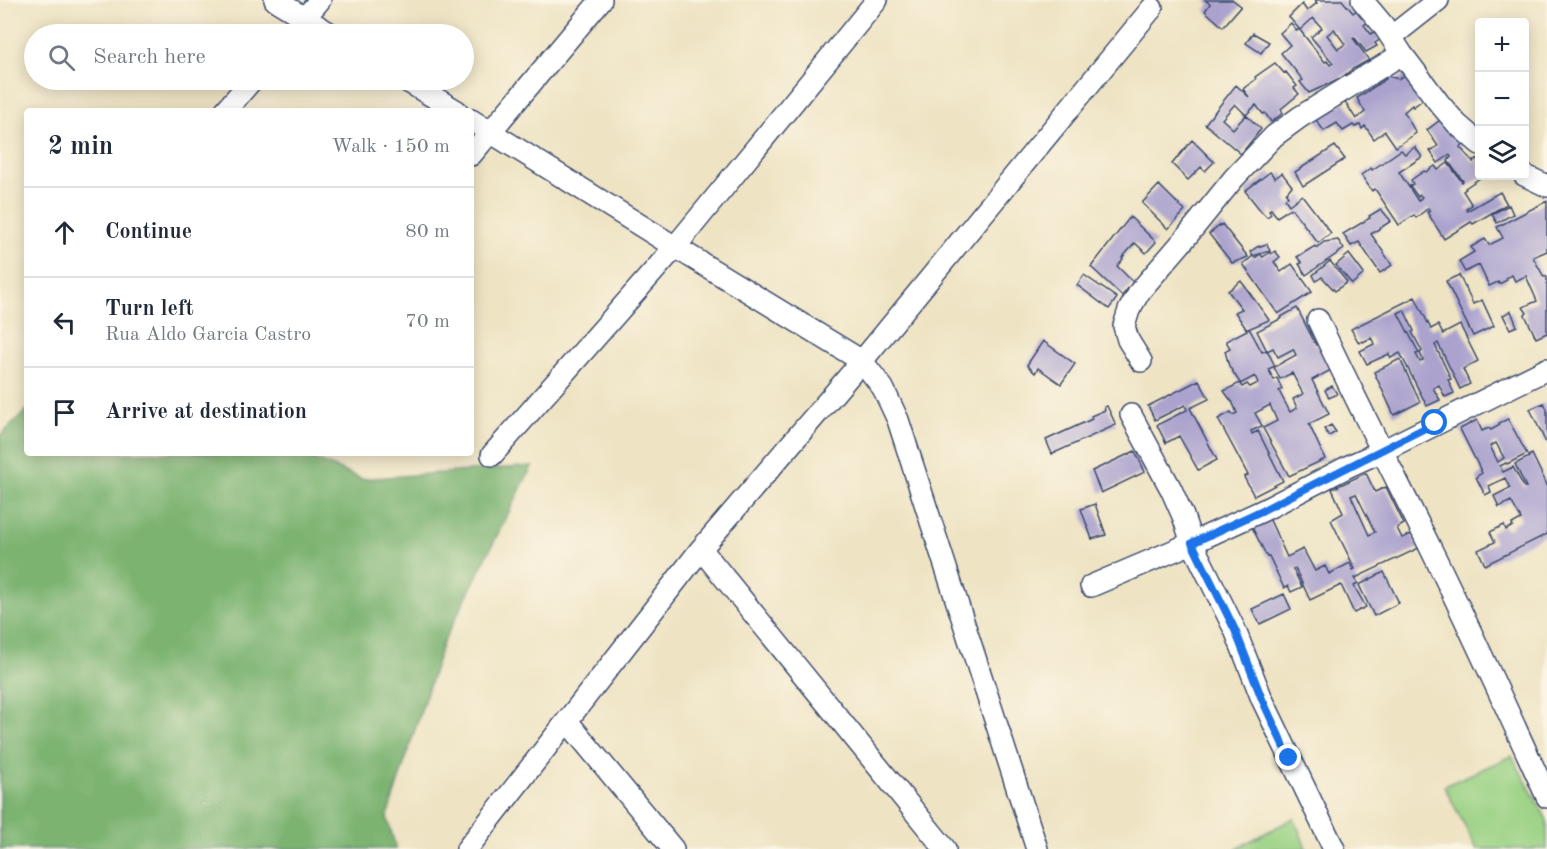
<!DOCTYPE html>
<meta charset="utf-8">
<style>
body{margin:0;font-family:"Old Standard TT",serif;background:#f6f6f7;color:#1f2937}
.controls{position:absolute;right:18px;top:18px;display:grid;overflow:hidden;border-radius:6px;box-shadow:0 3px 15px #0003}
.controls button{width:54px;height:54px;display:grid;place-items:center;padding:0;border:0;border-bottom:2px solid #e0e1e3;background:#fff;color:#1f2937;font:30px sans-serif}
.stop{position:absolute;width:18px;height:18px;margin:-14px;border:4px solid #1a73e8;border-radius:50%;background:#fff}
.stop.end{background:#1a73e8;border-color:#fff;box-shadow:0 2px 6px #0008}
.list{margin:0;padding:0;list-style:none}
h2{display:flex;justify-content:space-between;align-items:center;height:78px;margin:0;padding:0 24px;font-size:26px}
h2 small{font-size:20px;font-weight:400;color:#747a83}
.list li{display:grid;grid-template-columns:39px 1fr auto;gap:18px;align-items:center;box-sizing:border-box;height:90px;padding:0 24px;border-top:2px solid #e0e1e3}
.list b{display:block;font-size:22px;white-space:nowrap}
.list p{margin:0;font-size:20px;white-space:nowrap;color:#747a83}
.list em{font-size:20px;font-style:normal;color:#747a83}
.icon{flex:none;width:33px;height:33px;fill:none;stroke:currentColor;stroke-width:2;stroke-linecap:round;stroke-linejoin:round}
.map{position:relative;flex:none;width:1547px;height:849px;overflow:hidden}
.search{position:absolute;background:#fff;box-shadow:0 3px 15px #0003;left:24px;top:24px;width:450px;height:66px;display:flex;align-items:center;gap:15px;box-sizing:border-box;padding:0 21px;border-radius:33px;color:#747a83;font-size:22px}
.panel{position:absolute;background:#fff;box-shadow:0 3px 15px #0003;left:24px;top:108px;width:450px;height:348px;border-radius:6px}
.map>svg:first-child{display:block}
.green{fill:#9ad183;stroke:#5a8070;stroke-width:1.5}
.forest{fill:#7bb371;stroke:#4b7168;stroke-width:1.5}
.building{fill:#aba3ce;fill-rule:evenodd}
.lines{fill:none;stroke-linecap:round;stroke-linejoin:round}
.minor-casing{stroke:#3b4a6d;stroke-width:24}
.minor{stroke:#fff;stroke-width:21}
.route{stroke:#1a73e8;stroke-width:8}
</style>
<div class="map">
<svg width="1547" height="849" viewBox="0 0 1547 849">
<rect width="100%" height="100%" fill="#fcf5e5"/>
<filter id="ink" filterUnits="userSpaceOnUse"><feTurbulence type="fractalNoise" baseFrequency=".0167" numOctaves="2"/><feDisplacementMap in="SourceGraphic" scale="12" xChannelSelector="R" yChannelSelector="G"/><feConvolveMatrix kernelMatrix="1 2 1 2 8 2 1 2 1" color-interpolation-filters="sRGB"/></filter>
<filter id="wash" filterUnits="userSpaceOnUse"><feTurbulence type="fractalNoise" baseFrequency=".008" numOctaves="4" result="noise"/><feDisplacementMap in="SourceGraphic" scale="24" xChannelSelector="R" yChannelSelector="G"/><feGaussianBlur stdDeviation="1.35" result="paint"/><feColorMatrix in="noise" values="0 0 0 0 0 0 0 0 0 0 0 0 0 0 0 0 0 1.4 0 .05"/><feComposite in="paint" operator="in"/></filter>
<g filter="url(#wash)">
<rect width="100%" height="100%" fill="#eee3c3"/>
<path class="green" d="M 1512,756 L 1547,820 L 1547,849 L 1477,849 L 1444,786 Z
M 1294,818 L 1306,848 L 1303,849 L 1235,849 Z"/>
<path class="forest" d="M 27,410 L 27,453 L 300,453 L 362,479 L 532,466 L 442,645 L 387,817 L 396,849 L 0,849 L 0,436 Z"/>
<g id="blocks">
<path class="building" d="M 1205,0 L 1233,0 L 1241,6 L 1223,27 L 1205,11 L 1210,4 Z
M 1315,0 L 1342,0 L 1353,13 L 1358,9 L 1368,22 L 1364,25 L 1371,34 L 1375,31 L 1381,39 L 1375,43 L 1377,46 L 1366,52 L 1354,37 L 1353,38 L 1369,60 L 1355,68 L 1354,68 L 1341,78 L 1309,93 L 1300,82 L 1303,80 L 1281,53 L 1290,45 L 1280,33 L 1291,23 L 1297,31 L 1299,29 L 1325,62 L 1327,61 L 1330,65 L 1333,63 L 1311,37 L 1322,28 L 1313,18 L 1300,30 L 1289,17 L 1302,4 L 1307,11 L 1317,3 ZM 1334,29 L 1345,44 L 1338,49 L 1327,35 Z
M 1253,33 L 1269,42 L 1261,53 L 1246,43 Z
M 1275,63 L 1284,73 L 1286,72 L 1297,86 L 1294,88 L 1299,94 L 1281,109 L 1283,113 L 1271,122 L 1265,113 L 1263,114 L 1256,105 L 1246,115 L 1235,104 L 1222,119 L 1233,129 L 1246,115 L 1261,129 L 1241,154 L 1205,124 L 1236,85 L 1249,97 L 1243,89 L 1256,79 L 1255,77 Z
M 1405,75 L 1425,98 L 1413,107 L 1412,105 L 1404,112 L 1416,133 L 1396,147 L 1385,131 L 1374,139 L 1365,126 L 1362,129 L 1360,125 L 1355,127 L 1353,125 L 1343,131 L 1337,123 L 1324,131 L 1316,120 L 1345,102 L 1356,119 L 1365,112 L 1357,98 L 1386,79 L 1385,78 L 1388,76 L 1398,79 Z
M 1443,118 L 1465,143 L 1460,147 L 1473,162 L 1480,158 L 1480,176 L 1483,176 L 1465,188 L 1466,189 L 1463,191 L 1472,205 L 1466,209 L 1467,211 L 1500,192 L 1507,204 L 1473,224 L 1471,222 L 1444,239 L 1427,212 L 1430,211 L 1428,208 L 1416,218 L 1414,215 L 1399,225 L 1375,189 L 1372,191 L 1361,175 L 1371,168 L 1372,170 L 1401,150 L 1405,154 L 1415,147 L 1422,157 L 1399,172 L 1418,201 L 1422,197 L 1420,195 L 1418,197 L 1410,186 L 1413,184 L 1411,180 L 1424,171 L 1426,172 L 1435,166 L 1438,170 L 1448,163 L 1462,182 L 1463,181 L 1448,161 L 1451,157 L 1450,155 L 1438,163 L 1430,151 L 1438,146 L 1427,130 Z
M 1192,140 L 1214,162 L 1205,171 L 1201,167 L 1188,180 L 1172,164 Z
M 1335,146 L 1345,159 L 1303,186 L 1295,172 Z
M 1270,172 L 1275,178 L 1282,173 L 1292,186 L 1286,193 L 1288,196 L 1285,199 L 1289,205 L 1302,195 L 1331,233 L 1318,243 L 1291,208 L 1277,217 L 1271,209 L 1269,210 L 1271,214 L 1267,217 L 1261,211 L 1245,191 Z
M 1159,185 L 1185,211 L 1168,229 L 1142,203 Z
M 1547,201 L 1547,251 L 1533,257 L 1544,277 L 1546,276 L 1547,278 L 1547,333 L 1536,338 L 1525,315 L 1527,313 L 1523,307 L 1537,301 L 1526,276 L 1515,281 L 1512,275 L 1506,278 L 1507,280 L 1499,284 L 1498,282 L 1489,286 L 1479,265 L 1465,272 L 1459,261 L 1474,252 L 1471,247 L 1485,239 L 1489,245 L 1503,238 L 1497,227 Z
M 1509,205 L 1513,214 L 1497,223 L 1492,214 Z
M 1381,209 L 1391,221 L 1371,234 L 1392,265 L 1380,273 L 1359,242 L 1351,246 L 1343,234 L 1370,218 L 1369,216 Z
M 1130,217 L 1156,242 L 1146,253 L 1135,243 L 1122,258 L 1123,259 L 1117,266 L 1133,282 L 1122,296 L 1091,267 Z
M 1222,224 L 1248,257 L 1232,263 L 1209,234 Z
M 1338,240 L 1344,249 L 1306,275 L 1299,264 L 1302,263 L 1297,257 L 1315,246 L 1316,248 L 1324,242 Z
M 1267,244 L 1270,251 L 1253,256 L 1250,252 L 1257,247 Z
M 1275,251 L 1280,257 L 1274,262 L 1281,272 L 1292,264 L 1312,292 L 1278,314 L 1243,264 L 1253,256 L 1255,258 L 1260,254 L 1263,257 L 1270,252 L 1271,254 Z
M 1349,254 L 1364,274 L 1352,284 L 1336,265 Z
M 1330,261 L 1347,282 L 1335,291 L 1322,277 L 1316,281 L 1313,275 Z
M 1084,275 L 1117,298 L 1109,309 L 1077,285 Z
M 1459,275 L 1473,304 L 1482,300 L 1494,326 L 1473,336 L 1446,281 Z
M 1241,281 L 1269,320 L 1248,329 L 1250,330 L 1262,352 L 1267,350 L 1275,366 L 1268,369 L 1274,380 L 1277,378 L 1282,389 L 1279,391 L 1290,412 L 1297,408 L 1293,399 L 1303,394 L 1292,373 L 1280,379 L 1274,367 L 1296,355 L 1293,349 L 1278,357 L 1273,348 L 1267,351 L 1257,331 L 1282,318 L 1281,317 L 1297,308 L 1316,345 L 1321,343 L 1329,359 L 1326,361 L 1331,370 L 1312,380 L 1329,414 L 1309,424 L 1325,459 L 1289,476 L 1263,428 L 1277,421 L 1270,405 L 1255,413 L 1262,426 L 1251,431 L 1252,434 L 1258,431 L 1283,481 L 1254,496 L 1244,477 L 1248,475 L 1218,419 L 1231,412 L 1233,415 L 1237,413 L 1232,401 L 1232,402 L 1224,391 L 1240,383 L 1229,366 L 1225,351 L 1230,348 L 1226,341 L 1247,330 L 1235,312 L 1242,309 L 1228,291 ZM 1255,376 L 1258,383 L 1250,387 L 1247,384 L 1242,387 L 1240,384 Z
M 1415,297 L 1431,329 L 1438,325 L 1443,334 L 1460,325 L 1478,361 L 1463,369 L 1470,384 L 1460,389 L 1438,343 L 1435,345 L 1451,379 L 1448,380 L 1454,393 L 1445,397 L 1439,385 L 1433,388 L 1440,400 L 1427,406 L 1400,353 L 1391,358 L 1389,354 L 1367,364 L 1360,351 L 1374,344 L 1373,341 L 1371,338 L 1363,342 L 1362,341 L 1359,343 L 1351,329 ZM 1404,310 L 1414,331 L 1412,332 L 1422,351 L 1420,353 L 1423,360 L 1420,362 L 1416,354 L 1419,353 L 1398,313 Z
M 1511,311 L 1517,326 L 1510,329 L 1503,315 Z
M 1043,341 L 1075,364 L 1061,384 L 1038,368 L 1035,373 L 1027,365 Z
M 1400,359 L 1420,402 L 1394,415 L 1374,372 Z
M 1199,380 L 1209,399 L 1190,408 L 1217,460 L 1198,470 L 1179,436 L 1166,443 L 1157,425 L 1187,410 L 1185,405 L 1155,420 L 1148,406 Z
M 1332,386 L 1337,394 L 1329,398 L 1325,390 Z
M 1544,403 L 1547,409 L 1547,445 L 1530,409 Z
M 1107,406 L 1116,425 L 1052,454 L 1046,440 L 1092,419 L 1091,416 L 1105,410 L 1104,407 Z
M 1508,419 L 1527,454 L 1507,464 L 1506,463 L 1500,466 L 1503,472 L 1513,467 L 1524,487 L 1526,487 L 1515,464 L 1529,457 L 1528,456 L 1532,454 L 1547,485 L 1547,534 L 1485,565 L 1478,550 L 1495,542 L 1490,532 L 1504,525 L 1506,530 L 1513,526 L 1512,524 L 1521,519 L 1511,501 L 1499,507 L 1494,496 L 1510,488 L 1505,478 L 1489,486 L 1491,492 L 1485,495 L 1476,477 L 1482,473 L 1460,429 L 1477,420 L 1482,431 L 1489,428 L 1491,430 L 1500,425 L 1499,423 ZM 1496,443 L 1504,458 L 1498,462 L 1490,446 Z
M 1331,425 L 1336,432 L 1329,436 L 1324,429 Z
M 1135,451 L 1145,472 L 1101,493 L 1092,471 Z
M 1366,473 L 1375,492 L 1386,487 L 1404,524 L 1397,528 L 1402,538 L 1412,534 L 1419,548 L 1355,578 L 1358,583 L 1354,586 L 1366,607 L 1354,613 L 1341,585 L 1310,600 L 1295,568 L 1293,569 L 1302,587 L 1291,592 L 1288,586 L 1284,588 L 1269,556 L 1267,557 L 1252,527 L 1269,518 L 1287,557 L 1303,549 L 1315,571 L 1325,566 L 1329,574 L 1350,563 L 1353,570 L 1355,569 L 1331,520 L 1343,513 L 1332,489 ZM 1356,494 L 1375,532 L 1369,535 L 1351,496 Z
M 1095,504 L 1106,535 L 1092,539 L 1081,509 Z
M 1384,572 L 1399,603 L 1374,616 L 1359,585 Z
M 1284,594 L 1291,609 L 1260,624 L 1252,609 Z"/>
</g>
</g>
<g filter="url(#ink)">
<use href="#blocks" fill-opacity="0" stroke="#3b4a6d" stroke-width="1.5"/>
<g class="lines">
<g class="minor-casing">
<path id="minor" d="M 275,0 L 331,34
M 1362,0 L 1383,25 L 1402,54 L 1439,103 L 1457,124 L 1480,144
M 291,34 L 320,0
M 1391,37 L 1438,0
M 405,80 L 457,111
M 225,111 L 252,80
M 471,120 L 675,247 L 862,361 L 883,388 L 898,420 L 1037,849
M 471,155 L 601,0
M 1524,175 L 1547,186
M 1318,320 C 1354,397 1393,472 1431,549 C 1471,630 1509,714 1547,797
M 1141,361 L 1128,340 L 1124,326 L 1129,310 L 1140,291 L 1183,241 L 1234,178 L 1274,136 L 1300,117 L 1402,54
M 1131,415 L 1171,489 L 1183,516 L 1192,543 L 1235,630 L 1262,699 L 1334,849
M 492,455 L 675,247 L 877,0
M 701,549 L 862,361 L 1152,8
M 1091,586 L 1192,543 L 1264,510 L 1349,466 L 1382,451 L 1547,369
M 567,721 L 673,849
M 467,849 L 701,549 L 945,849"/>
</g>
<use href="#minor" class="minor"/>
</g>
</g>
<g class="lines" filter="url(#ink)">
<path class="route" d="M 1289,758 L 1262,699 L 1235,630 L 1192,543 L 1263,510 L 1435,423"/>
</g>
</svg>
<div class="controls">
<button>+</button>
<button>−</button>
<button><svg class="icon" aria-label="layers" viewBox="0 0 24 24"><path d="M12 4l9 5-9 5-9-5zM3 14l9 5 9-5"/></svg></button>
</div>
<div class="stop" style="left:1435px;top:423px"></div>
<div class="stop end" style="left:1289px;top:758px"></div>
<div class="search"><svg class="icon" aria-label="search" viewBox="0 0 24 24"><circle cx="10" cy="10" r="6"/><path d="M15 15l6 6"/></svg>Search here</div>
<section class="panel">
<h2>2 min<small>Walk · 150 m</small></h2>
<ul class="list">
<li><svg class="icon" aria-label="ahead" viewBox="0 0 24 24"><path d="M12 20V5M6 11l6-6 6 6"/></svg><div><b>Continue</b></div><em>80 m</em></li>
<li><svg class="icon" aria-label="left" viewBox="0 0 24 24"><path d="M17 20v-9H6M10 6l-5 5 5 5"/></svg><div><b>Turn left</b><p>Rua Aldo Garcia Castro</p></div><em>70 m</em></li>
<li><svg class="icon" aria-label="arrive" viewBox="0 0 24 24"><path d="M6 21V4h12l-3 4 3 4H6"/></svg><div><b>Arrive at destination</b></div></li>
</ul>
</section>
</div>
